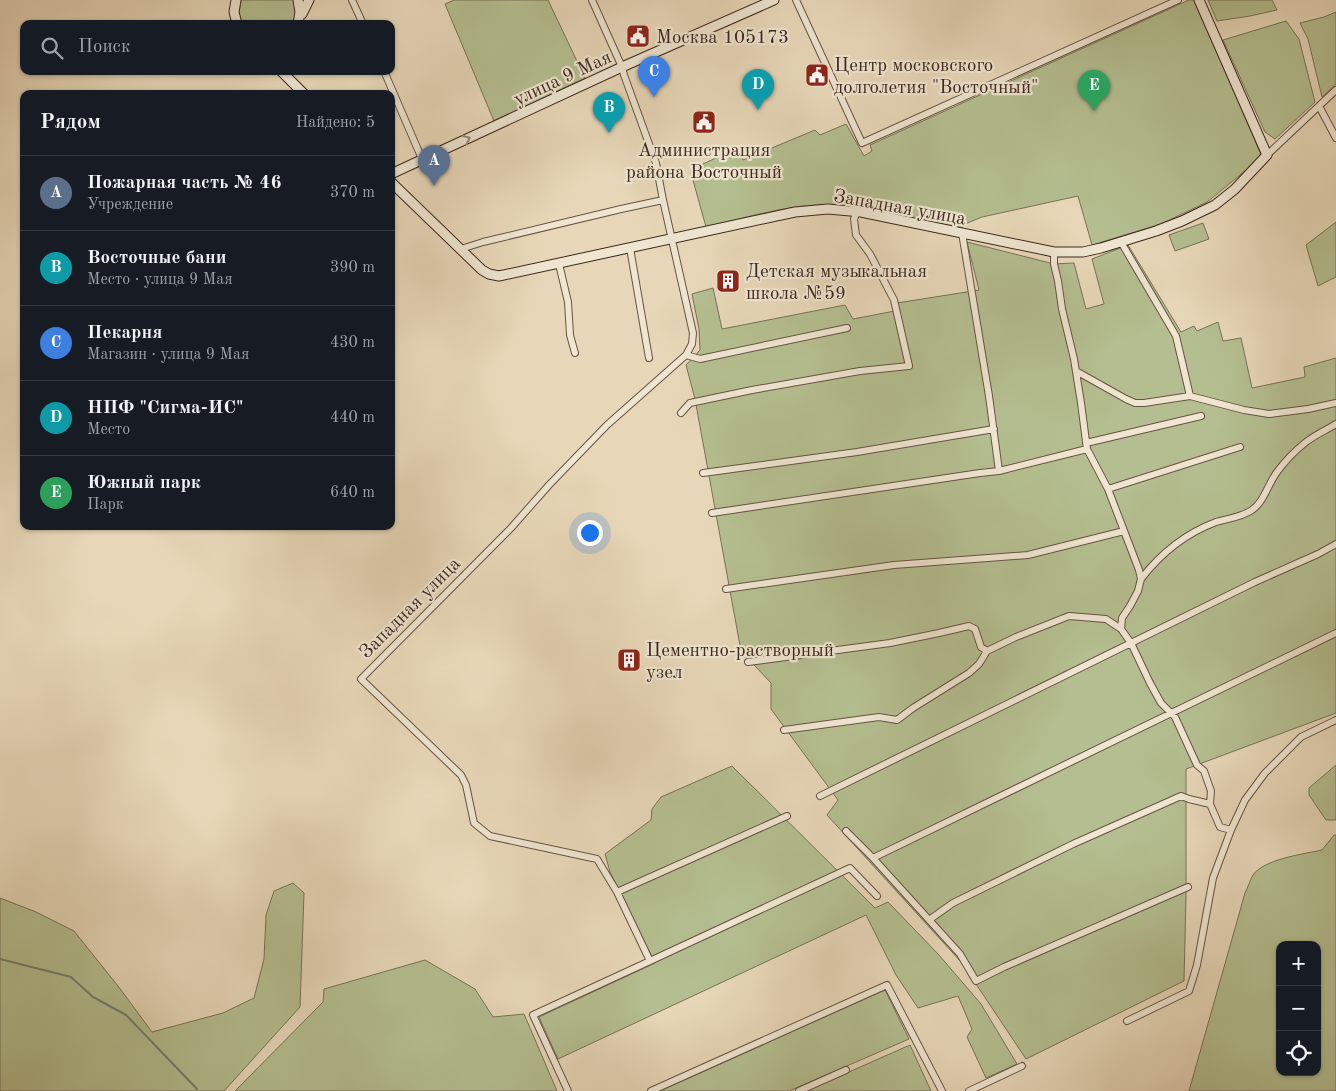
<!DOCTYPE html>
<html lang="ru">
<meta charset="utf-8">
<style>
body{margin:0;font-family:"Old Standard TT",serif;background:#20242c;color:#f1f3f6}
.controls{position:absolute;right:15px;bottom:15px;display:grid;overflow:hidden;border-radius:10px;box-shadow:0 1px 4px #0004}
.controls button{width:45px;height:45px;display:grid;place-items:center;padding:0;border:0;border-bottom:1px solid #363941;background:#171b24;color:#f1f3f6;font:25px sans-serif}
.you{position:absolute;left:589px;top:532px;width:18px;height:18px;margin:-12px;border:4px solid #fff;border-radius:50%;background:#1a73e8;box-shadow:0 0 0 8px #1a73e833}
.badge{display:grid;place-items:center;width:32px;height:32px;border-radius:50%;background:#0f766e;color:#fff;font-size:16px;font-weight:700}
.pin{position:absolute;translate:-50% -41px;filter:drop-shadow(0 1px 2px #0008)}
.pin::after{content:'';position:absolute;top:26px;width:18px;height:15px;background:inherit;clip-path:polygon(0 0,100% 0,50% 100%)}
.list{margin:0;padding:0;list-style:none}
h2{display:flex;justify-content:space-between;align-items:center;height:65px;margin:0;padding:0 20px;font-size:21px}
h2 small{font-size:16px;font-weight:400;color:#9ea1a6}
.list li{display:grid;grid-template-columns:32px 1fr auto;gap:15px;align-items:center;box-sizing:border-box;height:75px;padding:0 20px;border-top:1px solid #363941}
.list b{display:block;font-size:19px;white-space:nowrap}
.list p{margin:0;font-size:16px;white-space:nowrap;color:#9ea1a6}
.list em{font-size:16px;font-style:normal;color:#9ea1a6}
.icon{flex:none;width:28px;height:28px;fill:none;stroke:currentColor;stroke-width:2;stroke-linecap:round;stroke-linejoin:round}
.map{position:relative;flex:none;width:1336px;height:1091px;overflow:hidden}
.search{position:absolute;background:#171b24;box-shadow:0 1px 4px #0004;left:20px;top:20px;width:375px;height:55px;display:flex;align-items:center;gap:12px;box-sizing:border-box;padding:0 18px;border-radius:10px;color:#9ea1a6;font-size:19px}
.panel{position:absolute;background:#171b24;box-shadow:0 1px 4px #0004;left:20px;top:90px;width:375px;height:440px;border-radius:10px}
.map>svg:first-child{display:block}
.green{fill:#b4be90;stroke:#787256;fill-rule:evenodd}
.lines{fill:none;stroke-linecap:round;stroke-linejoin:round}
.stream{stroke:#737f73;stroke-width:2}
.street-casing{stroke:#685244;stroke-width:8}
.secondary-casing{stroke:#3d261d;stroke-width:11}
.street{stroke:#efe5d1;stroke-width:6}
.secondary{stroke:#efe5d1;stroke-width:9}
.oneway{stroke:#968677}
.labels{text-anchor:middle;stroke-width:4.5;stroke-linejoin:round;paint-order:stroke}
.poi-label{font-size:19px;fill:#3d261d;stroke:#efe5d1;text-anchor:start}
.street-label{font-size:19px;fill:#3d261d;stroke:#efe5d1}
</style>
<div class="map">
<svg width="1336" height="1091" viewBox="0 0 1336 1091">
<rect width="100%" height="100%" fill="#e7d7b8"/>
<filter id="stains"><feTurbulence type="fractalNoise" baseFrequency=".004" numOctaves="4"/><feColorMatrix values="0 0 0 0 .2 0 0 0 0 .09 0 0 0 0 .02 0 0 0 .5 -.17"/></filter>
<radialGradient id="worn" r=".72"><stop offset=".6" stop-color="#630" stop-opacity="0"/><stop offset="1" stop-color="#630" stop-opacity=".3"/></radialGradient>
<path class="green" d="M 241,0 L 295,0 L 297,7 L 295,24 L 241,24 L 239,13 Z
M 454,0 L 548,0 L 585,78 L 494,121 L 445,4 Z
M 1189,0 L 1195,0 L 1262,157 L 1207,202 L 1161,224 L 1092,245 L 1078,196 L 982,217 L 965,224 L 960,231 C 918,221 876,207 833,205 C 793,203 745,218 706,227 L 691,173 L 694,168 L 738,148 L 743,160 L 815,130 L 820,135 L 846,124 L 864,156 L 872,151 L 870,145 Z
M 1208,0 L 1272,0 L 1277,10 L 1250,16 L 1217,21 Z
M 1336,12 L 1336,84 L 1322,97 L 1308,39 L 1300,23 L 1324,17 Z
M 1286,21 L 1299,39 L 1315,102 L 1275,139 L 1265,132 L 1223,40 Z
M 1336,222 L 1336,277 L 1318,286 L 1306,245 Z
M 1203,223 L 1209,239 L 1175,251 L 1169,235 Z
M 967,242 L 1054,264 L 1074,263 L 1086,309 L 1104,304 L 1092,259 L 1128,245 L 1181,332 L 1194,326 L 1197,331 L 1218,322 L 1223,341 L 1241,338 L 1252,388 L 1305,377 L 1304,367 L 1336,358 L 1336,713 L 1186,769 L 1186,897 L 1184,981 L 1026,1059 L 962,963 L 827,815 L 838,800 L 771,709 L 771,683 L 741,651 L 695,399 L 686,365 L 700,350 L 699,329 L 692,294 L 713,288 L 722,329 L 845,305 L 853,319 L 900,310 L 897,303 L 979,290 Z
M 1336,765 L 1336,820 L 1326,820 L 1309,795 L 1309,788 Z
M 732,766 L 875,908 L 888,902 L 939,955 L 981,1004 L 1017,1064 L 986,1078 L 967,1037 L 972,1029 L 958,996 L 918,1008 L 896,975 L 866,915 L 558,1059 L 539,1017 L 655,963 L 610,872 L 605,854 L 651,820 L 652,809 L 661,797 Z
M 1334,835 L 1336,835 L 1336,1091 L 1189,1091 L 1245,893 C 1248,887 1250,880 1253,875 C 1264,859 1304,854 1322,850 ZM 1280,945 L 1317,945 L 1317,1072 L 1280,1072 Z
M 293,883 L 304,893 L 300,1007 L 224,1091 L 0,1091 L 0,898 L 36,912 L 74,931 L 118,986 L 152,1032 L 223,1013 L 254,998 L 264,959 L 266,915 L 274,891 Z
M 425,960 L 475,989 L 493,1017 L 524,1014 L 557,1091 L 235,1091 L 323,1002 L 324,989 Z
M 885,990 L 909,1039 L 789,1091 L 660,1091 Z
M 910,1045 L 931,1091 L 806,1091 Z"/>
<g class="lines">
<path class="stream" d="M 0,959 L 71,977 L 93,997 L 126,1015 L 197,1089"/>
<g class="street-casing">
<path id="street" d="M 352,0 L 363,24
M 796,0 L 862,143 L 1178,0
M 384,71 L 422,159
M 1319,106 L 1336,138
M 1267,155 L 1336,90
M 962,233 L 989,396 L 999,471
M 1121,242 L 1176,336 L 1190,396
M 630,248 L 649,358
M 461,249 L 483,242 L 621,209 L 663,200
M 1054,252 L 1054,264 L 1058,281 L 1062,309 L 1074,359 L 1081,403 L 1087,449 L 1108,489 L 1139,570 L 1141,579 L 1138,591 L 1130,606 L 1122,618 L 1121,629 L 1131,643 L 1150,683 L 1161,703 L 1175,717 L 1197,765 L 1204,771 L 1211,791 L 1210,804 L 1220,827 L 1231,830
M 559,264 L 568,302 L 570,335 L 575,353
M 686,355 L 700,359 L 847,328
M 1076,371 L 1126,399 L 1135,403 L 1144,403 L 1190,396 L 1244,410 L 1269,414 L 1308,409 L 1336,403
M 681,413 L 690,403 L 752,390 L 860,371 L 909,366 L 894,300 L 870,254 L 856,235 L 854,219 L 857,212
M 1086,443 L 1201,416
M 703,473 L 857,452 L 994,429
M 1108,489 L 1240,447
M 712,513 L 980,473 L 999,471 L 1087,449
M 1141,579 C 1161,553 1184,534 1216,522 C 1227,519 1242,517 1252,510 C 1264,502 1268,484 1277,472 C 1285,461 1296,450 1306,442 C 1315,435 1326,430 1336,424
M 726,589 L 894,565 L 1028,555 L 1124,531
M 748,662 L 890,643 L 939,633 L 969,626 L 975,629 L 981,647 L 987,651 L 1016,637 L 1069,616 L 1106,619 L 1121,629
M 784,730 L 879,717 L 897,720 L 913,708 L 969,673 L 979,664 L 987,651
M 820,796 L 1255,582 L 1318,554 L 1336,544
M 846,831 L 873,858 L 960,954 L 976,981 L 1004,967 L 1188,887
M 873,858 L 1336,633
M 617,892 L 787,816
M 929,920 L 953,903 L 1073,844 L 1181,796 L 1189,799 L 1210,804
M 650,961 L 850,868 L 877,896
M 1127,1021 L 1189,991 L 1197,965 L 1213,878 L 1231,830 L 1245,800 L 1265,773 L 1301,737 L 1336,720
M 568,1091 L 533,1015 L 650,961 L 617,892 L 597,859 L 490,836 L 474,823 L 466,785 L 461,775 L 361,679 L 511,528 L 549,485 L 607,425 L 686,355 L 692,344 L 693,333 L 663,200 L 656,163 L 624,75 L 622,67 L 592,0
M 651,1091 L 887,985 L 942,1091
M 799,1091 L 846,1070
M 969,1091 L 1022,1066"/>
</g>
<g class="secondary-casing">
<path id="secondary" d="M 236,0 L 234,12 L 237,24
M 302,14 L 309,0
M 298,24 L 300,12 L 298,0
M 281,71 L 304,94
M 391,174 L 622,67 L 774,0
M 391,182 L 482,270 L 489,274 L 499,276 L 795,212 L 828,209 L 861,212 L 1054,252 L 1083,252 L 1101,248 L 1156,231 L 1182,221 L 1215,205 L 1235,189 L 1267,155 L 1199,0"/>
</g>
<use href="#street" class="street"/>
<use href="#secondary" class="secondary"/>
</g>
<defs><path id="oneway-chevron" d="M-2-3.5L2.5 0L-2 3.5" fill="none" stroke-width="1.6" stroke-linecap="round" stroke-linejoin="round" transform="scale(1.25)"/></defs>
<use class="oneway" href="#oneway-chevron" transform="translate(467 139) rotate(-25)"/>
<defs>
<g id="civic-square" transform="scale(1.25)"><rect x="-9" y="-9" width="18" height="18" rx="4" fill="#8f2418" stroke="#efe5d1"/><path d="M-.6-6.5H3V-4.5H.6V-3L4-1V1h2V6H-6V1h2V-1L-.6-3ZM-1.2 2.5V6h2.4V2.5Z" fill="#fff"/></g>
<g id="building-square" transform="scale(1.25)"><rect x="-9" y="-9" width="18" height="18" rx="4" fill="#8f2418" stroke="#efe5d1"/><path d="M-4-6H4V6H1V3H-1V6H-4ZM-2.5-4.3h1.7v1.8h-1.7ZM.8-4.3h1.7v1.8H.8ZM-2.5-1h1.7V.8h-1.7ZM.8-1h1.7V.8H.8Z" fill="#fff"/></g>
</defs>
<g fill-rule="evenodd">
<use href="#civic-square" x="638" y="36"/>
<use href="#civic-square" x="817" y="75"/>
<use href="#civic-square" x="704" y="122"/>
<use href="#building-square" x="728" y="281"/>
<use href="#building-square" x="629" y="660"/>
</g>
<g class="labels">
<g class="poi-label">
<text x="656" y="43">Москва 105173</text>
<text x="834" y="71">Центр московского<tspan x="834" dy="22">долголетия "Восточный"</tspan></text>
<text x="704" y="156" text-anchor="middle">Администрация<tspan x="704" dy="22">района Восточный</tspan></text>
<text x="746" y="277">Детская музыкальная<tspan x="746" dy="22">школа №59</tspan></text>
<text x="646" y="656">Цементно-растворный<tspan x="646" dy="22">узел</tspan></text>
</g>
<g class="street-label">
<text transform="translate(562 77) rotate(-25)" y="7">улица 9 Мая</text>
<text transform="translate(900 206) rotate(10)" y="7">Западная улица</text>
<text transform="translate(409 607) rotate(-45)" y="7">Западная улица</text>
</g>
</g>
<rect width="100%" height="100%" filter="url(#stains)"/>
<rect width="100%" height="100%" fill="url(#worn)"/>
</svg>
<div class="controls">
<button>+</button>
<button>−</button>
<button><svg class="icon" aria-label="locate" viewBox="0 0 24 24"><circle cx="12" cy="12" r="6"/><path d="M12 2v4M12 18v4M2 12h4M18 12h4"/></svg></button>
</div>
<div class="you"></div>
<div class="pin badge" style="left:434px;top:186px;background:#5c6f8a">A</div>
<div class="pin badge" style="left:609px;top:133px;background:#0f9aa8">B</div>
<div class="pin badge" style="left:654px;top:97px;background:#3f7fe0">C</div>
<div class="pin badge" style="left:758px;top:110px;background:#0f9aa8">D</div>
<div class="pin badge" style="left:1094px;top:111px;background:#2e9e5b">E</div>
<div class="search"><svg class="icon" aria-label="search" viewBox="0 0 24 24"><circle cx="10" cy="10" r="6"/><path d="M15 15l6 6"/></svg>Поиск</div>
<section class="panel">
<h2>Рядом<small>Найдено: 5</small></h2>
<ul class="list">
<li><span class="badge" style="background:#5c6f8a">A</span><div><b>Пожарная часть № 46</b><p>Учреждение</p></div><em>370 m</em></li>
<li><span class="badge" style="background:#0f9aa8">B</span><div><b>Восточные бани</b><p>Место · улица 9 Мая</p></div><em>390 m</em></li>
<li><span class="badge" style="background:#3f7fe0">C</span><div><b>Пекарня</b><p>Магазин · улица 9 Мая</p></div><em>430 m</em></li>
<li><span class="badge" style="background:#0f9aa8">D</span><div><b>НПФ &quot;Сигма-ИС&quot;</b><p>Место</p></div><em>440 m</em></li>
<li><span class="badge" style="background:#2e9e5b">E</span><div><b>Южный парк</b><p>Парк</p></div><em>640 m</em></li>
</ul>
</section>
</div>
